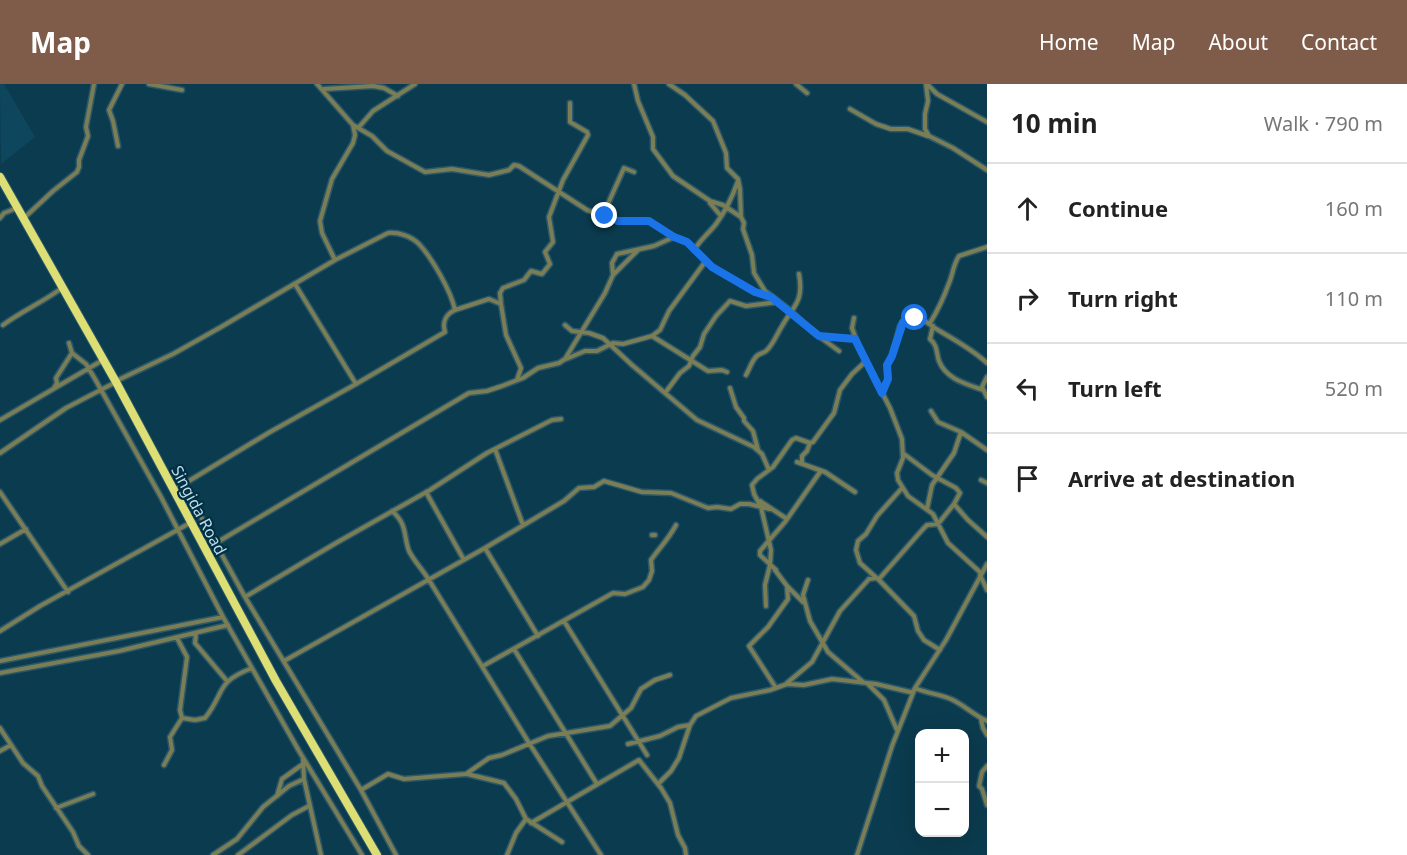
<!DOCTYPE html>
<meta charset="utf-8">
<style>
body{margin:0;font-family:"Noto Sans",sans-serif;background:#f2f2f2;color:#222}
.controls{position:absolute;right:18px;bottom:18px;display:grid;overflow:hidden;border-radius:12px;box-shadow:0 6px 24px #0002}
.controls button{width:54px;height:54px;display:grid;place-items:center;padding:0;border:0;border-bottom:2px solid #e0e0e0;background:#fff;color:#222;font:30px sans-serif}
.stop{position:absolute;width:18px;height:18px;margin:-14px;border:4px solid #1a73e8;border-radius:50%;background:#fff}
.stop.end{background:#1a73e8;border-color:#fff;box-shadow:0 2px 6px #0008}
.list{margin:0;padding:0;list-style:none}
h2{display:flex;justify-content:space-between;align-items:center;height:78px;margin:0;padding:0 24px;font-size:26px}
h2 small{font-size:20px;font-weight:400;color:#767676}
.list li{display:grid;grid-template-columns:39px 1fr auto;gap:18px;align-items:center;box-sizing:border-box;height:90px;padding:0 24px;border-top:2px solid #e0e0e0}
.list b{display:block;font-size:22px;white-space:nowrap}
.list em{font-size:20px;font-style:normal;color:#767676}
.icon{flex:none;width:33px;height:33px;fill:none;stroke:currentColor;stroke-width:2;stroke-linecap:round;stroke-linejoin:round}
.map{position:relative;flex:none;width:987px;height:771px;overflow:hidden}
header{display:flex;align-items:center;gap:36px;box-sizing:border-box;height:84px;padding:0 30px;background:#7e5c49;color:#fff}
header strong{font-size:28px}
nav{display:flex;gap:33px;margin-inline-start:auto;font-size:21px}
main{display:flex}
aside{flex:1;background:#fff}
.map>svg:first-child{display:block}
.built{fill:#0e475d}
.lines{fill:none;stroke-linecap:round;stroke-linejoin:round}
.street-casing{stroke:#2b586a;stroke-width:7}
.highway-casing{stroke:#2b586a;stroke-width:10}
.street{stroke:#7b7d54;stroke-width:4}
.highway{stroke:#dddf75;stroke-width:8}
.route{stroke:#1a73e8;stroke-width:8}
.labels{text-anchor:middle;stroke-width:4.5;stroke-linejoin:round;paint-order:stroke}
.street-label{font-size:16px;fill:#bedbea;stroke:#003043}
</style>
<header>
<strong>Map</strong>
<nav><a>Home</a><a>Map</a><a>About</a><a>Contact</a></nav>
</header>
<main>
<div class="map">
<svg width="987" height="771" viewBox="0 0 987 771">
<rect width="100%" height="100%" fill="#0b3b4e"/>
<path class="built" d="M 0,0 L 4,0 L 35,53 L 1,80 Z"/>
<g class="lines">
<g class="street-casing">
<path id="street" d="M 149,0 L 182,6
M 634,0 L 638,17 L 653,53 L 653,65 L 673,92 L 710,117 L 723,121 L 741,133 L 744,139 L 743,145 L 752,171 L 754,189 L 765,207 L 791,227 L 813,248 L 839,267
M 669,0 L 685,11 L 713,37 L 726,69 L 727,84 L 738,95 L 740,105 L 741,133
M 796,0 L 807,9
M 926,0 L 928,17 L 925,30 L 925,45 L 929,52 L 953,64 L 987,86
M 927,0 L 937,10 L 987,38
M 324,5 L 373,2 L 384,4 L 398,12
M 850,25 L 876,40 L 891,45 L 908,45 L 928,52
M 353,41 L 372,52 L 387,67 L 425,88 L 452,85 L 489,91 L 509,86 L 514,81 L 519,82 L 587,126 L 618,137 L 649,137 L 674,153 L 687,158 L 712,183 L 755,208 L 767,211
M 359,43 L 373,27 L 415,0
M 118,62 L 113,37 L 109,26 L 122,0
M 710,119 L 721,132
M 605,133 L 607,122 L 624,84 L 634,88
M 0,134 L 4,129 L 17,124
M 24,134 L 53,107 L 77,88 L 79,83 L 79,76 L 88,52 L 86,43 L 94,0
M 694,166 C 701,155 709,149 716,140 C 725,128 733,111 738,97
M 613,191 L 638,166
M 295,200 L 356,300
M 501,220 L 500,209 L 503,204 L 524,196 L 531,187 L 542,190 L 550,180 L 545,168 L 553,158 L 549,133 L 563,96 L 588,51 L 587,48 L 570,38 L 570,19
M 455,226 L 489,215 L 501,220 L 506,251 L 521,284 L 517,296
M 854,234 L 852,244 L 859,264 L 890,324 L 902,355 L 903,374 L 897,389 L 898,396 L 908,412 L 933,430 L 948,459 L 981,489
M 930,239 C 938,226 944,213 949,199 C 953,190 953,181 959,172 L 987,163
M 3,241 C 22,227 43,218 62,204
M 565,241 L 572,247 L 589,249 L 603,254 L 632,281 L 665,309 L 680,289 L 689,282 L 693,272 L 700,263 L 704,250 L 716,232 L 730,217 L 746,222 L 778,218
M 933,242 L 930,255 C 938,262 936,268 939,277 C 946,295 966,300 983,306
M 652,252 L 708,287 L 722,286 L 727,288
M 820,252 L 855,255
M 72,269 L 86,280 L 95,295 L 161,413 L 223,533 L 299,667 L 362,771
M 566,275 L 585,267 L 597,267 L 613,259 L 623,260 L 652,252 L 660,246 L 669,227 L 705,178
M 746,291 C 749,286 751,279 755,274 C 758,269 762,270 766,267 C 773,261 777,250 782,242 C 794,221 804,218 799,190
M 987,293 L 982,303 L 987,313
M 116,297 L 173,270 L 221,243 L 335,176 L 322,149 L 320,137 L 332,95 L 353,59 L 355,51 L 353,41 L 317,0
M 54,304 L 57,299 L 56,294 L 72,269 L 69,259
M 730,304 L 736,323 L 744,334 L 744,337 L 753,347 L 758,366
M 665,309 L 697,336 L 754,363 L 762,370 L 769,386
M 882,309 L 888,295 L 887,281 L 892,272 L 900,242 L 903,238 L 912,233 C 928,236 926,239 938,246 C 955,256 972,265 987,279
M 931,327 L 938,338 L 961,348 L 987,366
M 0,336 L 103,276
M 495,365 L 523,441
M 0,369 L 66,324 L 116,298
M 797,378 L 825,388 L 855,408
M 802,379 L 802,372 L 807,367 L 810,359
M 981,396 L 987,399
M 183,400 L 245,513 L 361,706 L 396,771
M 902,404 L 877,432 L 866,450 L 858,457 L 856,466 L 860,479 L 880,497 L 914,532 L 918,547 L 924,556 L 940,566
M 174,406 L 270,348 L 356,300 L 445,248 C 442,238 446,230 455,226 C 451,207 432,174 419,160 C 411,152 398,148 388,149 L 335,176
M 0,408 L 68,508
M 426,408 L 464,476
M 760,417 L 787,435
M 954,420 L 968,436 L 987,453
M 927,425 L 932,401 L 954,369 L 961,348
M 392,427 C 408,441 403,451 409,467 C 414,477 423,486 429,496 L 529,659 L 601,771
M 652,451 L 655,451
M 216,459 L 469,309 L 487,307 L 502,302 L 523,294 L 538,284 L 559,279 L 565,275 L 605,209 L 613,191 L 612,179 L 617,170 L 654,162 L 674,153
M 0,460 L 26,445
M 485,464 L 538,552
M 775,486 L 787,502 L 803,518
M 776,486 L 760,471 L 760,467 L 785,438 L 820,388
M 980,491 L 987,506
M 879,495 L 923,445 L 927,441 L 938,440 L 954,420 L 960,409 L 956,404 L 932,391 L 904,370
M 808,496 L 803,511 L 810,537 L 828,568 L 863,598
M 245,513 L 336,459 L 430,406 L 487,369 L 552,336 L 561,335
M 766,522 L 765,501 L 770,481 L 771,466 L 761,423 L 754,410 L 752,401 L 757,395 L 773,383 L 792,356 L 796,354 L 810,359 L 813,358 L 834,329 L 840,306 L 852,290 L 866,277
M 564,537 L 647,671
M 0,547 L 40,522 L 190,439
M 196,550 L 195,559 L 227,597
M 514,565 L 597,700
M 0,577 L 223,533
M 284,577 L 485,464 L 564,417 L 579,404 L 594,403 L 604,397 L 642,408 L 671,409 L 708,424 L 717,423 L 731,425 L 740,420 L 749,420 L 770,425
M 483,582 L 613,509 L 625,510 L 643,503 L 649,496 L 652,487 L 651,476 C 660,463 668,456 676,441
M 0,589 L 119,567 L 228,541
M 787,599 L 812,578 L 840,527 L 869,495 L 876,494
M 868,600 L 884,616 L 897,646
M 776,604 L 749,562 L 768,543 L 788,515 L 787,502
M 182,634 L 195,636 L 205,634 C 226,608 214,599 252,584
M 981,635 L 983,644 L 987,651
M 0,644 L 23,679 L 38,692 L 42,702 L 73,748 L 79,762 L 88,771
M 628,660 L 660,652 L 678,643 L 690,641
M 0,667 L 11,661
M 303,675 L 304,695 L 321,771
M 164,681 L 172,666 L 170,653 L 182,634 L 180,626 L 187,573 L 177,554
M 987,682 L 982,688 L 979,702 L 982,705 L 987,721
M 467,690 L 504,699 L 516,715 L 526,735 L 562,758
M 658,700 L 671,687 L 679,674 L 690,641 L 696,632 L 731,614 L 770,606 L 787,600 L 804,601 L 832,595 L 876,600 L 910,608 L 913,608 L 915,604 C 928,610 941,610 953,616 C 965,622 974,631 987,637
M 361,706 L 388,690 L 404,695 L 466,690 L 489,674 L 502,671 L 548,652 L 610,642 L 631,624 L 641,605 L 655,596 L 670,591
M 277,712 L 282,695 L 303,680
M 56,724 L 93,710
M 531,739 L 639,676 L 661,704 L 670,719 L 678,751 L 685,764 L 686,771
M 213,771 L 237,755 L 263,723 L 289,702 L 304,695
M 238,771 L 292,731 L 309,722
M 507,771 L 516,749 L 526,735
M 857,771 L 892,662 L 915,604 L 946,556 L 987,480"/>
</g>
<g class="highway-casing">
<path id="highway" d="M 0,93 L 116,298 L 276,597 L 377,771"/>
</g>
<use href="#street" class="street"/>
<use href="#highway" class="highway"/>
</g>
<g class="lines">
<path class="route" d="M 605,132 L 618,137 L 649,137 L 674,153 L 687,158 L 712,183 L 755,208 L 771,213 L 819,252 L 855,255 L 882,309 L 888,295 L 887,281 L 892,272 L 903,238 L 915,234"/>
</g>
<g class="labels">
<g class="street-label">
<text transform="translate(199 426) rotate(62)" y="6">Singida Road</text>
</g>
</g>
</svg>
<div class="controls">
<button>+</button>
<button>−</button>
</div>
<div class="stop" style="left:915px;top:234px"></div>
<div class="stop end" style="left:605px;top:132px"></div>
</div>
<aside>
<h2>10 min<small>Walk · 790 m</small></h2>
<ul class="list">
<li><svg class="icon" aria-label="ahead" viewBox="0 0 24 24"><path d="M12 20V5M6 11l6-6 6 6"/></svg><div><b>Continue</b></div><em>160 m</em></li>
<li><svg class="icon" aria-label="right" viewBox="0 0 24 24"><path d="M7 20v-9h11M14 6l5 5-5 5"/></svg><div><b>Turn right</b></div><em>110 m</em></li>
<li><svg class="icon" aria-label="left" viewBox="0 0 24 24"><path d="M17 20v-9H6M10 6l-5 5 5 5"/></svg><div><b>Turn left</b></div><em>520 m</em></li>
<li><svg class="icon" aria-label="arrive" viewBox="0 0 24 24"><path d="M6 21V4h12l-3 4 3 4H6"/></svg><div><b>Arrive at destination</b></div></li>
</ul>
</aside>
</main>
